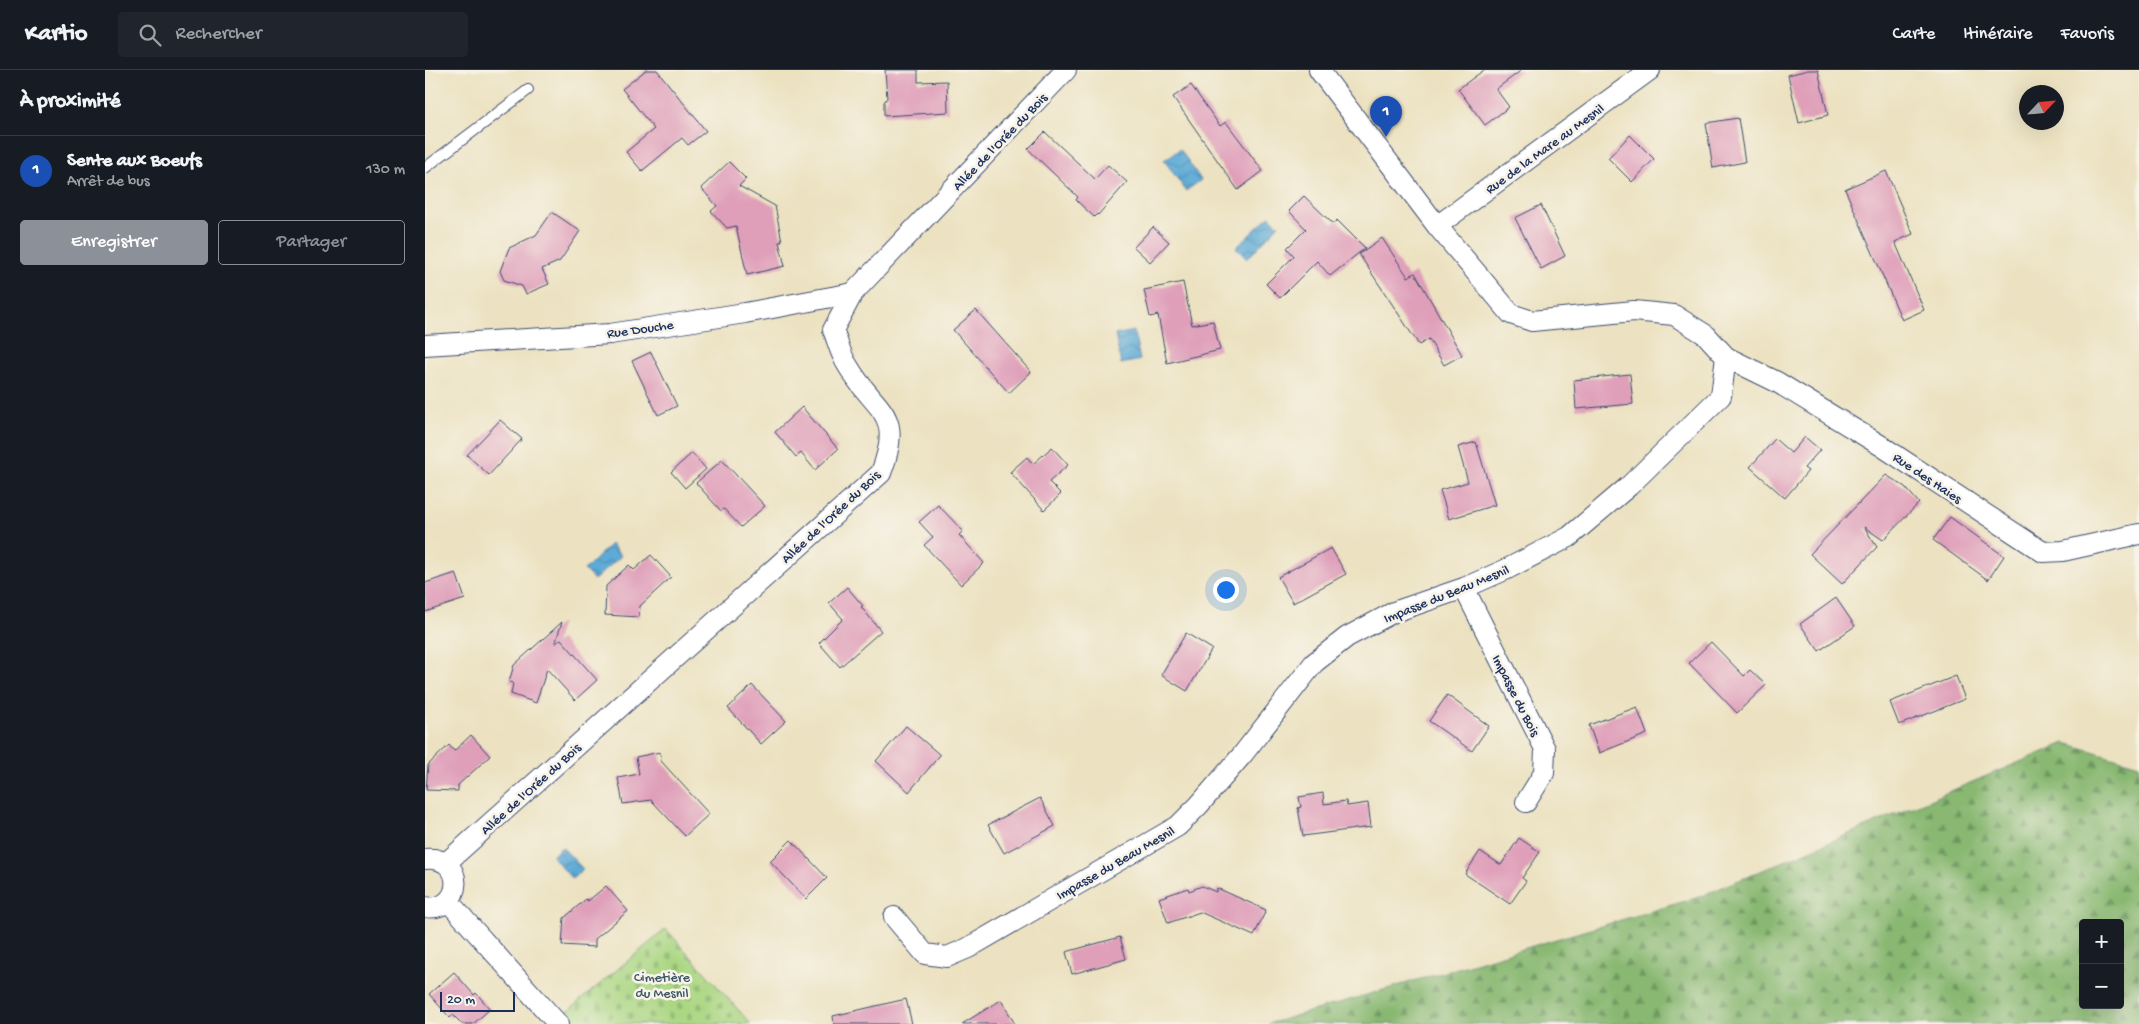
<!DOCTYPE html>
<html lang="fr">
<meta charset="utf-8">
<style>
body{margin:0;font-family:"Gochi Hand",sans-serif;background:#20242c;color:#f1f3f6}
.controls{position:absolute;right:15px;bottom:15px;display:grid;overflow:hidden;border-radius:5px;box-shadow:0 5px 20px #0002}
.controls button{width:45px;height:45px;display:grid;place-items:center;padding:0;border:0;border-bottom:1px solid #363941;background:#171b24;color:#f1f3f6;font:25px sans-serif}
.compass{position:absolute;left:1594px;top:15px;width:45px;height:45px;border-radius:50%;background:#171b24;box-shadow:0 5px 20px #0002;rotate:64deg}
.scale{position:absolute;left:15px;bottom:12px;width:75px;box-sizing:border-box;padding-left:5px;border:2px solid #1b2f5e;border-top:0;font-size:14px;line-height:18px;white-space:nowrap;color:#1b2f5e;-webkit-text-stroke:4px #f7f3e8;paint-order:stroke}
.you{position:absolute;left:800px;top:519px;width:18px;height:18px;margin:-12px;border:4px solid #fff;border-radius:50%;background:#1a73e8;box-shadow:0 0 0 8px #1a73e833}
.badge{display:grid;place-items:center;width:32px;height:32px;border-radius:50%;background:#8c9099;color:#fff;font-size:16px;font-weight:700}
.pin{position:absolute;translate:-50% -41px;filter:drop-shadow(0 1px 2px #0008)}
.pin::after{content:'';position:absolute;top:26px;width:18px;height:15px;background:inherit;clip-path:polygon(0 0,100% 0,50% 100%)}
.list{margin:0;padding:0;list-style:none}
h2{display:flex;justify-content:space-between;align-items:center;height:65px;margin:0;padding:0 20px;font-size:21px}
h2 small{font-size:16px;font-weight:400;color:#9ea1a6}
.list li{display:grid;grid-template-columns:32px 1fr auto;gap:15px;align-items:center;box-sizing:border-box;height:70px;padding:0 20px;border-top:1px solid #363941}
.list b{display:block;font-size:19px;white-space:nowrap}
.list p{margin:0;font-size:16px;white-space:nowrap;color:#9ea1a6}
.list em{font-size:16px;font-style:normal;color:#9ea1a6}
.actions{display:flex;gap:10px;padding:15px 20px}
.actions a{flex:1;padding:11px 0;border:1px solid #8c9099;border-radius:5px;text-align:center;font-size:18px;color:#8c9099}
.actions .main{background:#8c9099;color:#fff}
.icon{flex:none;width:28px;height:28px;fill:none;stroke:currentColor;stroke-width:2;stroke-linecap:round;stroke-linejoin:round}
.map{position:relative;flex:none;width:1714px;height:954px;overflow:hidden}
header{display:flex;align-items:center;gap:30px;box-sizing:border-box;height:70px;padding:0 25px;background:#171b24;border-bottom:1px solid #363941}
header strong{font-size:24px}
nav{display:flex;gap:28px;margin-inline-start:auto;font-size:18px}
.search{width:350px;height:45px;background:#20242c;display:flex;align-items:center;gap:12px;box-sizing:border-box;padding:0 18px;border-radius:5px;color:#9ea1a6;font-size:19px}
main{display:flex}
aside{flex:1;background:#171b24}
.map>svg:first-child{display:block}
.forest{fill:url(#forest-firs);stroke:#527468;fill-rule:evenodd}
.cemetery{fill:url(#cemetery-stones);stroke:#638370}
.water{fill:url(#water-waves);stroke:#3c6c9a}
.building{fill:#df9fb9}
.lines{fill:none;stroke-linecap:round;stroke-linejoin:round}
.lane-casing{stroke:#3a4a6d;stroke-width:12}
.street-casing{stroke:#3a4a6d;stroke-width:22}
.lane{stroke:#fff;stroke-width:10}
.street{stroke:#fff;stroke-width:20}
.labels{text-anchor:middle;stroke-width:5;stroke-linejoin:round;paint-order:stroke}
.street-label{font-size:14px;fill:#1b2f5e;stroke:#f7f3e8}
.park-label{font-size:14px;fill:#3f5967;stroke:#f7f3e8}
</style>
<header>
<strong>Kartio</strong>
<div class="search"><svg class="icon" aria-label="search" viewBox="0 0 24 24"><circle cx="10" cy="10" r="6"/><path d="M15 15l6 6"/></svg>Rechercher</div>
<nav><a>Carte</a><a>Itinéraire</a><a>Favoris</a></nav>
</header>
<main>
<aside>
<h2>À proximité<small></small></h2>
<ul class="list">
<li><span class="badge" style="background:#1a4fb4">1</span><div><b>Sente aux Boeufs</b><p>Arrêt de bus</p></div><em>130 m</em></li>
</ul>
<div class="actions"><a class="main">Enregistrer</a><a>Partager</a></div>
</aside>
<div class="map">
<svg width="1714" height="954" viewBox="0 0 1714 954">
<defs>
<pattern id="forest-firs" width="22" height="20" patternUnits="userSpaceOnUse" patternTransform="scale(1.25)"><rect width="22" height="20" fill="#88b871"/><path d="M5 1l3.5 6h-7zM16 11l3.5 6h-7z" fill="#6e9660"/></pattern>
<pattern id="cemetery-stones" width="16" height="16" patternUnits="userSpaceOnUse" patternTransform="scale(1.25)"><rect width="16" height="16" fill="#abd783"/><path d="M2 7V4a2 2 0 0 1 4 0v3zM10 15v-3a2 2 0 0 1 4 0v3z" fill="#93b974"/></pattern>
<pattern id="water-waves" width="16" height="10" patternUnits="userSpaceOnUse" patternTransform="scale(1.25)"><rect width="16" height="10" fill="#5daad6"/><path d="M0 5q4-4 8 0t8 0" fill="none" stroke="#4c8bb1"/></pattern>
</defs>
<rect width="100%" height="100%" fill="#f7f3e8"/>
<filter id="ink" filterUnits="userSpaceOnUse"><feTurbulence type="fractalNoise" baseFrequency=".02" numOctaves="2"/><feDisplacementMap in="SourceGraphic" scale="10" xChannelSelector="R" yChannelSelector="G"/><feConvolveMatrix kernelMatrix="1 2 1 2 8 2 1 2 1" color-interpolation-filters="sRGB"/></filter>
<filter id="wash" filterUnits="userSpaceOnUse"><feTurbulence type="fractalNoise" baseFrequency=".0096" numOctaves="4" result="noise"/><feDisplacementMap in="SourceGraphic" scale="20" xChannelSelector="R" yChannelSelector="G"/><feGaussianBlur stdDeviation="1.12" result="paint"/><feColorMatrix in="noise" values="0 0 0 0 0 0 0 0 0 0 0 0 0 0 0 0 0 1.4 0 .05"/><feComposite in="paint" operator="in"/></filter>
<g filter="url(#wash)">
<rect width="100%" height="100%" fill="#ece2c1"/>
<path class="forest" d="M 1640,673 L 1714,695 L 1714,954 L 843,954 L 1274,827 ZM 1658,853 L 1695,853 L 1695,935 L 1658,935 Z"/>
<path class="cemetery" d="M 241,859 L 326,954 L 127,954 Z"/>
<path class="water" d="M 755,79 L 776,110 L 761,121 L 739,90 Z
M 844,146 L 854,155 L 822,189 L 811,178 Z
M 709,261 L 715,290 L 696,294 L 690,265 Z
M 186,474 L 196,486 L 169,510 L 159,500 Z
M 137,777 L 158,799 L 147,809 L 127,786 Z"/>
<g id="blocks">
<path class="building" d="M 221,0 L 232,0 L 281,61 L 263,75 L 257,68 L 217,101 L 201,82 L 229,59 L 197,19 Z
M 460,0 L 493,0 L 493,12 L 522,11 L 523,42 L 459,46 L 459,32 L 462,28 Z
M 1059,0 L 1097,0 L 1071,19 L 1084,37 L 1060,55 L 1033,19 Z
M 1383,0 L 1393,0 L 1403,45 L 1374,53 L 1363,5 Z
M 766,15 L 795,56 L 801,52 L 838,101 L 813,120 L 748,27 Z
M 1313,48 L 1320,92 L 1288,98 L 1281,53 Z
M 620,62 L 670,109 L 683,95 L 702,112 L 673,145 L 672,144 L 669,147 L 651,130 L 653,127 L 603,79 Z
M 1205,65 L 1229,89 L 1207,112 L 1183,88 Z
M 304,92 L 321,109 L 314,116 L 350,136 L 357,171 L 354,172 L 360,196 L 322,205 L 311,156 L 302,158 L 286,141 L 292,136 L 276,118 Z
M 1461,101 L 1488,164 L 1470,172 L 1499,240 L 1477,250 L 1420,119 Z
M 879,126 L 908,154 L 912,150 L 940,178 L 905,206 L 892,191 L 855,228 L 841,214 L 869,186 L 862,178 L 881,159 L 864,141 Z
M 1116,135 L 1140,186 L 1116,199 L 1090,148 Z
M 127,142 L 155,161 L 135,191 L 117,199 L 124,214 L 101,224 L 97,216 L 79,210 L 75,201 L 84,178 L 111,165 Z
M 728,157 L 744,172 L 725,192 L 709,177 Z
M 957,168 L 983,207 L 990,203 L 1037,285 L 1019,295 L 1004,269 L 994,275 L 934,184 Z
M 758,212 L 767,255 L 788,251 L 795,280 L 742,293 L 733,245 L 725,247 L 719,220 Z
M 551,240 L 606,302 L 584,323 L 528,260 Z
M 226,282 L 252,336 L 233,345 L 207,291 Z
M 1205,304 L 1208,334 L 1151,339 L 1149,310 Z
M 377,337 L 413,379 L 390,400 L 376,383 L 371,387 L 350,362 Z
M 75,350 L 97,369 L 64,405 L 42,385 Z
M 1380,367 L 1395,380 L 1379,398 L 1383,401 L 1360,428 L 1325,397 L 1350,369 L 1366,383 Z
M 1051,372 L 1070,435 L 1024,449 L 1015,420 L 1043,412 L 1033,377 Z
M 627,377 L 643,395 L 624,412 L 636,424 L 619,440 L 585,402 L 602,387 L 608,394 Z
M 267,383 L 281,399 L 260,418 L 246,402 Z
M 297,390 L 340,436 L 316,457 L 299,439 L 296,441 L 271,413 Z
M 1461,405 L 1480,417 L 1494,433 L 1458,470 L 1439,457 L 1452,477 L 1417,514 L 1385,484 Z
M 513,435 L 538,461 L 534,465 L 559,493 L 536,515 L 499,475 L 508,467 L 494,452 Z
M 1525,447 L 1579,486 L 1563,510 L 1508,470 Z
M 906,478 L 921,504 L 868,533 L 853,507 Z
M 226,485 L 246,507 L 215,536 L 214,547 L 180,545 L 181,516 L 204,495 L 209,500 Z
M 31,503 L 40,529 L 0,542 L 0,513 Z
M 422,517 L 438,536 L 436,537 L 456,561 L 415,597 L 394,573 L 418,549 L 404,533 Z
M 1411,528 L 1430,556 L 1394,581 L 1375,554 Z
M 137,552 L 130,574 L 136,569 L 172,610 L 150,630 L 122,599 L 111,633 L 86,624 L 88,613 L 84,612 L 89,595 Z
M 761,563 L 787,579 L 762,621 L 736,605 Z
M 1286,572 L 1319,606 L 1325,600 L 1341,615 L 1312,643 L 1264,593 Z
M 1531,606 L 1540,629 L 1474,655 L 1465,632 Z
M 327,615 L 361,651 L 336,674 L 303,638 Z
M 1022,625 L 1064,656 L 1047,681 L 1004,651 Z
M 1212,637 L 1222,664 L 1174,683 L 1164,655 Z
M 481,656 L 515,685 L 484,722 L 451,691 Z
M 46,665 L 65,686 L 33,715 L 33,721 L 1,720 L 3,695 L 24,675 L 29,681 Z
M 235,682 L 236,691 L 284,744 L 260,766 L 226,730 L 198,734 L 193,708 L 214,704 L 211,687 Z
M 898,723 L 899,734 L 921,731 L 922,736 L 943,733 L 946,757 L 878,766 L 873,738 L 876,737 L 874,727 Z
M 615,728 L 630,756 L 579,783 L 563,755 Z
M 1094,768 L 1115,782 L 1097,808 L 1101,811 L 1085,834 L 1040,804 L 1055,781 L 1076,795 Z
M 366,770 L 402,808 L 381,829 L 345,791 Z
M 181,816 L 203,841 L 170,869 L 170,877 L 137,875 L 139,848 L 161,829 L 163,831 Z
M 777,816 L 791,822 L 792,818 L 841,840 L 829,866 L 775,842 L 743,853 L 734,828 L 763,818 L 764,821 Z
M 695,867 L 701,889 L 647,904 L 641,882 Z
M 29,902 L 49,925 L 51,923 L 65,939 L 48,954 L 37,954 L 28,945 L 25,948 L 4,924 Z
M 481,929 L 487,954 L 409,954 L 408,946 Z
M 576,930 L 590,954 L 537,954 Z"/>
</g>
</g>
<g filter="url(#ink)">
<use href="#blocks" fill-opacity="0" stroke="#3a4a6d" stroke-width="1"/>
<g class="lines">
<g class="lane-casing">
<path id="lane" d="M 0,98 L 103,20"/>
</g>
<g class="street-casing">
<path id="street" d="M 1012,156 L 1225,0
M 0,275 L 185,264 L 320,243 L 428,223
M 1301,287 L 1352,312 L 1455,375 L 1618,482 L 1638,481 L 1714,464
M 1039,518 L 1120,679 L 1119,703 L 1101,732
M 0,789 C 42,785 39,843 0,837
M 21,793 L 456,403 C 480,340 450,343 423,296 C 416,286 413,272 408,260 L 428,223 L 641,0
M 23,831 L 133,954
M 469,847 L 500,884 L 522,887 L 543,878 L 753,756 L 774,735 L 818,684 L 889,593 L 922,567 L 969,542 L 1039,518 L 1082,499 L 1144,467 L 1204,416 L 1296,326 L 1301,287 L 1281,265 L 1249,245 L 1209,241 L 1107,251 L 1086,244 L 1012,156 L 894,0"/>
</g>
<use href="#lane" class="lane"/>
<use href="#street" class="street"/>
</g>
</g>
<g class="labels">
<g class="street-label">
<text transform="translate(574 71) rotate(-46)" y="5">Allée de l'Orée du Bois</text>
<text transform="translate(1119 78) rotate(-36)" y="5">Rue de la Mare au Mesnil</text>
<text transform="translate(215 258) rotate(-8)" y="5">Rue Douche</text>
<text transform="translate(1503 407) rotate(34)" y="5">Rue des Haies</text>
<text transform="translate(405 446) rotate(-43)" y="5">Allée de l'Orée du Bois</text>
<text transform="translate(1021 523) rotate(-22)" y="5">Impasse du Beau Mesnil</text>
<text transform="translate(1092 625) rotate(63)" y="5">Impasse du Bois</text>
<text transform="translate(105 718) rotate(-42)" y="5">Allée de l'Orée du Bois</text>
<text transform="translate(690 792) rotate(-30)" y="5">Impasse du Beau Mesnil</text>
</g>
<g class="park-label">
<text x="237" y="911">Cimetière<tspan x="237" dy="16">du Mesnil</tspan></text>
</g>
</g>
</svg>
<div class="controls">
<button>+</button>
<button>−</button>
</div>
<svg class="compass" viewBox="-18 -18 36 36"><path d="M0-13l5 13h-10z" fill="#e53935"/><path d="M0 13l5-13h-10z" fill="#9ea1a6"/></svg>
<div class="scale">20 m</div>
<div class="you"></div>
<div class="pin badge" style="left:961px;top:67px;background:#1a4fb4">1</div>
</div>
</main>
